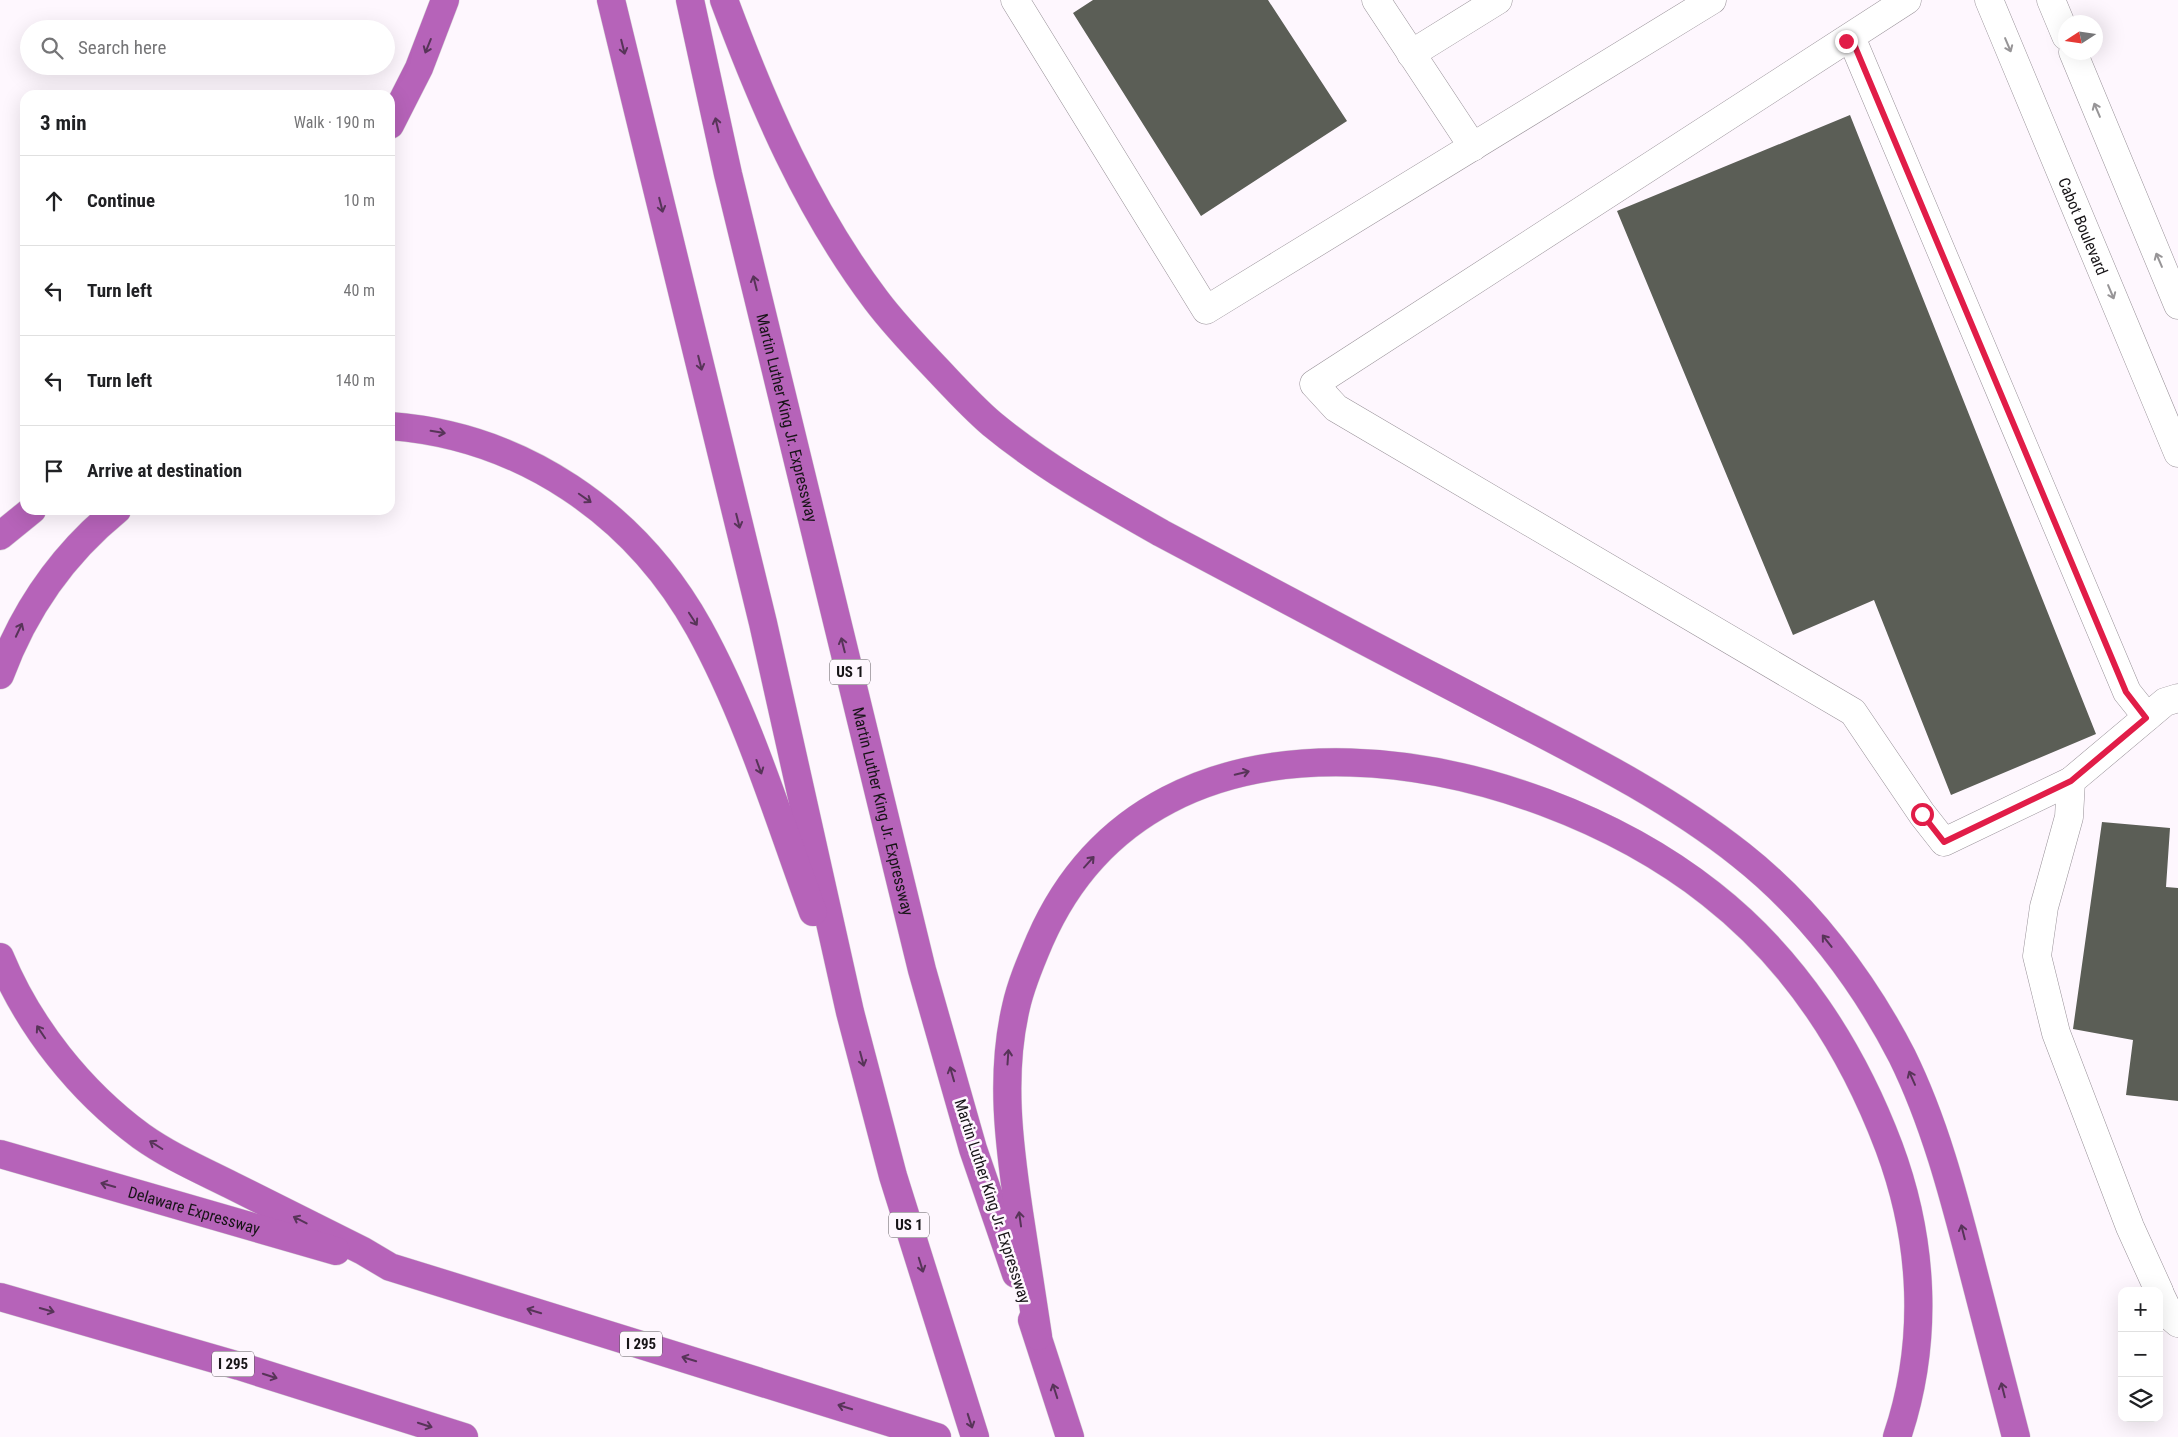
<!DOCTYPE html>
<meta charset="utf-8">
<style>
body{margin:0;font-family:"Roboto Condensed",sans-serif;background:#f6f6f6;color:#202124}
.controls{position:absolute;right:15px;bottom:15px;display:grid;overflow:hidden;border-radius:10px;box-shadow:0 5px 20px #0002}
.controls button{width:45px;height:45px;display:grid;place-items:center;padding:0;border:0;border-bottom:1px solid #e0e0e0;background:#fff;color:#202124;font:25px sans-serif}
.compass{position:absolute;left:2058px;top:15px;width:45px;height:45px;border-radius:50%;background:#fff;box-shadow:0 5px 20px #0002;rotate:258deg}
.stop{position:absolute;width:15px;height:15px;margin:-11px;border:4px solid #e11d48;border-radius:50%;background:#fff}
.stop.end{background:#e11d48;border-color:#fff;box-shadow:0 1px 5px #0008}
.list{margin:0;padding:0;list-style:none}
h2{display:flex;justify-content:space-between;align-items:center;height:65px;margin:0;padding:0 20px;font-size:21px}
h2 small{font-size:16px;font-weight:400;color:#757577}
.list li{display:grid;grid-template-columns:32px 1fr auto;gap:15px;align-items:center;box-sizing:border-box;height:90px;padding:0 20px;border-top:1px solid #e0e0e0}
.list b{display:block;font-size:19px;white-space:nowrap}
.list em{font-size:16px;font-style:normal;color:#757577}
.icon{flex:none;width:28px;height:28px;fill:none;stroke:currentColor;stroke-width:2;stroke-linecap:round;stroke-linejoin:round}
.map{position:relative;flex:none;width:2178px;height:1437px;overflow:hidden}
.search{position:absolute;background:#fff;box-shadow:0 5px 20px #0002;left:20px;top:20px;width:375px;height:55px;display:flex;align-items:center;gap:12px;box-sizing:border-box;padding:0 18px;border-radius:28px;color:#757577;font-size:19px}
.panel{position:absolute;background:#fff;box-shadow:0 5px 20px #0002;left:20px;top:90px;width:375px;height:425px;border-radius:15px}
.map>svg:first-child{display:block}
.building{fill:#5b5e56}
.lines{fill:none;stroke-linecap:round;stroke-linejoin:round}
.minor-casing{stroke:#989198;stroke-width:29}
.highway-casing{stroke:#d5d5d5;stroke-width:29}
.minor{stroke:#fff;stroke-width:28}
.highway{stroke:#b663b9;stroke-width:28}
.oneway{stroke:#979597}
.oneway2{stroke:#573458}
.route{stroke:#e11d48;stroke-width:6}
.labels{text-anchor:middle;stroke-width:5;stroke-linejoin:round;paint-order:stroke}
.shield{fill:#fef7fe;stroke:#5c585c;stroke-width:1}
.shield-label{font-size:15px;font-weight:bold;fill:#171417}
.street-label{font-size:16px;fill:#171417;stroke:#fef7fe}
</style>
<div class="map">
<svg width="2178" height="1437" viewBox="0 0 2178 1437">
<rect width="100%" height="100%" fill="#fef7fe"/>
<path class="building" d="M 1093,0 L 1268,0 L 1347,121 L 1201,216 L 1073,13 Z
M 1850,115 L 2096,734 L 1951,795 L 1874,600 L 1793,635 L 1617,211 Z
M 2102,822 L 2170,828 L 2166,887 L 2178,888 L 2178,1101 L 2126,1095 L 2133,1040 L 2073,1029 Z"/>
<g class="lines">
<g class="minor-casing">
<g id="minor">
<path d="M 1015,0 L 1206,310 L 1712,0"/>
<path d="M 1376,0 L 1473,147"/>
<path d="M 1907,0 L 1314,384 L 1336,408 L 1853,712 L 1922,814 L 1944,842 L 2071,781"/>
<path id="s1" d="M 1989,0 L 2178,453"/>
<path d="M 2051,0 L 2066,36"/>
<path d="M 1851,37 L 2127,692 L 2147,717"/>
<path d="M 2073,52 L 2178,305"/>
<path d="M 1411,54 L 1498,0"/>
<path d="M 2159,1291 L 2130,1227 L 2056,1033 L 2037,956 L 2044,907 L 2069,817 L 2071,781 L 2165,702 L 2178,698"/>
<path d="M 2159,1292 L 2171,1317 L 2178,1323"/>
</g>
</g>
<g class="highway-casing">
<g id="highway">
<path d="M 611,0 L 763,623 L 850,1012 L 893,1176 L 975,1437"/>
<path id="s2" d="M 690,0 L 728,174 L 922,970 L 973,1149 L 1016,1274"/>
<path d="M 724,0 C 763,105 808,210 876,300 C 894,324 915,346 936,368 C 954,387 972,407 992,424 C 1044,467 1103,500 1161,533 C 1262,587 1364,641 1466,694 C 1560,744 1658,789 1741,855 C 1808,908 1863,980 1902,1056 C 1934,1121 1953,1193 1971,1263 C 1986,1321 2001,1379 2016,1437"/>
<path d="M 390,125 L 419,68 L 445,0"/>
<path d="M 390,426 C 522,436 635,513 699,628 C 748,717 778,817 813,912"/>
<path d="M 0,536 L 32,510"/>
<path d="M 0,675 C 24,610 63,554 117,510"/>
<path d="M 0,957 C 29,1027 80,1091 141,1136 C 169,1156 201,1170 231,1185 C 275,1207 319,1229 363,1251 L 390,1267 L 937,1437"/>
<path id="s3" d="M 0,1154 L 336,1251"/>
<path d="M 0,1297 L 239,1366 L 464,1437"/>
<path d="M 1032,1320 L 1070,1437"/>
<path d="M 1038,1336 C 1032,1295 1025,1253 1019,1212 C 1009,1144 1000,1075 1016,1007 C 1021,984 1031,961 1040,940 C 1157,673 1527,749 1711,894 C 1794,959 1852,1049 1889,1147 C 1924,1241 1929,1342 1897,1437"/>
</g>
</g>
<use href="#minor" class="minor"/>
<use href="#highway" class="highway"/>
</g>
<defs><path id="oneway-shaft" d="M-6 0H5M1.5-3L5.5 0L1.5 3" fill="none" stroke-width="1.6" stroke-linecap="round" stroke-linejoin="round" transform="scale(1.25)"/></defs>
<g class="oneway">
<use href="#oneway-shaft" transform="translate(2008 45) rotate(67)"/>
<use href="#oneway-shaft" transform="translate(2097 110) rotate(-113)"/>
<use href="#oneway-shaft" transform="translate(2159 260) rotate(-113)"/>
<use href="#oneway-shaft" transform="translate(2111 292) rotate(67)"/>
</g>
<g class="oneway2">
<use href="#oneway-shaft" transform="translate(428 46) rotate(112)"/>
<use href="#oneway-shaft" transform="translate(623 47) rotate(76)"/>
<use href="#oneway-shaft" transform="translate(717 125) rotate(-103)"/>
<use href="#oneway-shaft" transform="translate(661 205) rotate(76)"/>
<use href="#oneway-shaft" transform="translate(755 283) rotate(-104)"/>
<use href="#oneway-shaft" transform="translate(700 363) rotate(76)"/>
<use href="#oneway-shaft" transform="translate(438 432) rotate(9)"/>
<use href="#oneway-shaft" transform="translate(585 498) rotate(35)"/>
<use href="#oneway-shaft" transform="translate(738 521) rotate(76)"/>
<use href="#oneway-shaft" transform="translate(693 619) rotate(57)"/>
<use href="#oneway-shaft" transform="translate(19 630) rotate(-65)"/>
<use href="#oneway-shaft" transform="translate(843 645) rotate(-104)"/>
<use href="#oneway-shaft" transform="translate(759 767) rotate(70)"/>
<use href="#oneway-shaft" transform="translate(1242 773) rotate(-13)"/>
<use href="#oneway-shaft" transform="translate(1089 862) rotate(-48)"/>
<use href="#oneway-shaft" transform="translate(1827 941) rotate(-128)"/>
<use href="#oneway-shaft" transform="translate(41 1032) rotate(-124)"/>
<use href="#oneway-shaft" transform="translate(1008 1057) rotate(-86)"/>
<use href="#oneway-shaft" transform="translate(862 1059) rotate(75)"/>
<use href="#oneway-shaft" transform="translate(952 1074) rotate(-106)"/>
<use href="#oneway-shaft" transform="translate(1912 1078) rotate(-114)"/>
<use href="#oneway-shaft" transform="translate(156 1145) rotate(-148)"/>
<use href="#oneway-shaft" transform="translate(108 1185) rotate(-164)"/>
<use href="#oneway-shaft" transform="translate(1020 1219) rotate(-98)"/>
<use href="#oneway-shaft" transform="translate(300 1220) rotate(-153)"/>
<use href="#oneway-shaft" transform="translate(1963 1232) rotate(-104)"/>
<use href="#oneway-shaft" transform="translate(921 1265) rotate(73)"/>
<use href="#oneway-shaft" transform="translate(47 1310) rotate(16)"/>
<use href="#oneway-shaft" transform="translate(534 1311) rotate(-163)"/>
<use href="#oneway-shaft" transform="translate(689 1359) rotate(-163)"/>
<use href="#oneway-shaft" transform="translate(270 1376) rotate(18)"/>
<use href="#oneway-shaft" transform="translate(2003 1390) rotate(-104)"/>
<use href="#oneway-shaft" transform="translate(1055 1391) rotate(-108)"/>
<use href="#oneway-shaft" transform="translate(845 1407) rotate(-163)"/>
<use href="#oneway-shaft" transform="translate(970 1421) rotate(72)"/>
<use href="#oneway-shaft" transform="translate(425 1425) rotate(18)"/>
</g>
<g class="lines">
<path class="route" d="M 1846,41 L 1851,37 L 2126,692 L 2146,718 L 2071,781 L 1944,842 L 1922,814"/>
</g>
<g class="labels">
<g class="shield">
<rect x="830" y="659.5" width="40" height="25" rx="4"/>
<rect x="889" y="1212.5" width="40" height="25" rx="4"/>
<rect x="620" y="1331.5" width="42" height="25" rx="4"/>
<rect x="212" y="1351.5" width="42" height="25" rx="4"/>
</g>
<g class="shield-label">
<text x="850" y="677">US 1</text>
<text x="909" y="1230">US 1</text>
<text x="641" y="1349">I 295</text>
<text x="233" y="1369">I 295</text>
</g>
<g class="street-label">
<text dy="6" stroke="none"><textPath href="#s1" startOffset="245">Cabot Boulevard</textPath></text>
<text dy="6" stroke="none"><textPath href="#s2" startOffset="429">Martin Luther King Jr. Expressway</textPath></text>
<text dy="6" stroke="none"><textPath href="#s2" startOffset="834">Martin Luther King Jr. Expressway</textPath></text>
<text transform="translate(993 1201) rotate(72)" y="6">Martin Luther King Jr. Expressway</text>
<text dy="6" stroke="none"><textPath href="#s3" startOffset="202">Delaware Expressway</textPath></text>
</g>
</g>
</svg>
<div class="controls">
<button>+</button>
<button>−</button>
<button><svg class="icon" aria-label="layers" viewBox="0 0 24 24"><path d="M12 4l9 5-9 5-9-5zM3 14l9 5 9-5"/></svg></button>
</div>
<svg class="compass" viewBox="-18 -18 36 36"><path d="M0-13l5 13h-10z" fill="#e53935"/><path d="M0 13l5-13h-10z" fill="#757577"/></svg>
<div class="stop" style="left:1922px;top:814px"></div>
<div class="stop end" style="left:1846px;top:41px"></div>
<div class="search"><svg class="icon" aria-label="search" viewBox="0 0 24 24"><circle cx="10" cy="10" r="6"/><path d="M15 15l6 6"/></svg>Search here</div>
<section class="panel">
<h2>3 min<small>Walk · 190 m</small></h2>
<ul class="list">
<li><svg class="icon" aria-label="ahead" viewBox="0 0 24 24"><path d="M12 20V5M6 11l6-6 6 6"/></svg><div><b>Continue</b></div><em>10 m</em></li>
<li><svg class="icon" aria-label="left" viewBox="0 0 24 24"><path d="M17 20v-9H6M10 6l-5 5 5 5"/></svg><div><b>Turn left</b></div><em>40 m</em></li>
<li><svg class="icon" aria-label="left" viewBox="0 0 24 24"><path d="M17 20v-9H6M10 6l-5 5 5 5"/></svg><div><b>Turn left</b></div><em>140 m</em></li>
<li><svg class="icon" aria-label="arrive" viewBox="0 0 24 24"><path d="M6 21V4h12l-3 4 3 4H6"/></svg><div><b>Arrive at destination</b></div></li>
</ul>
</section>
</div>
